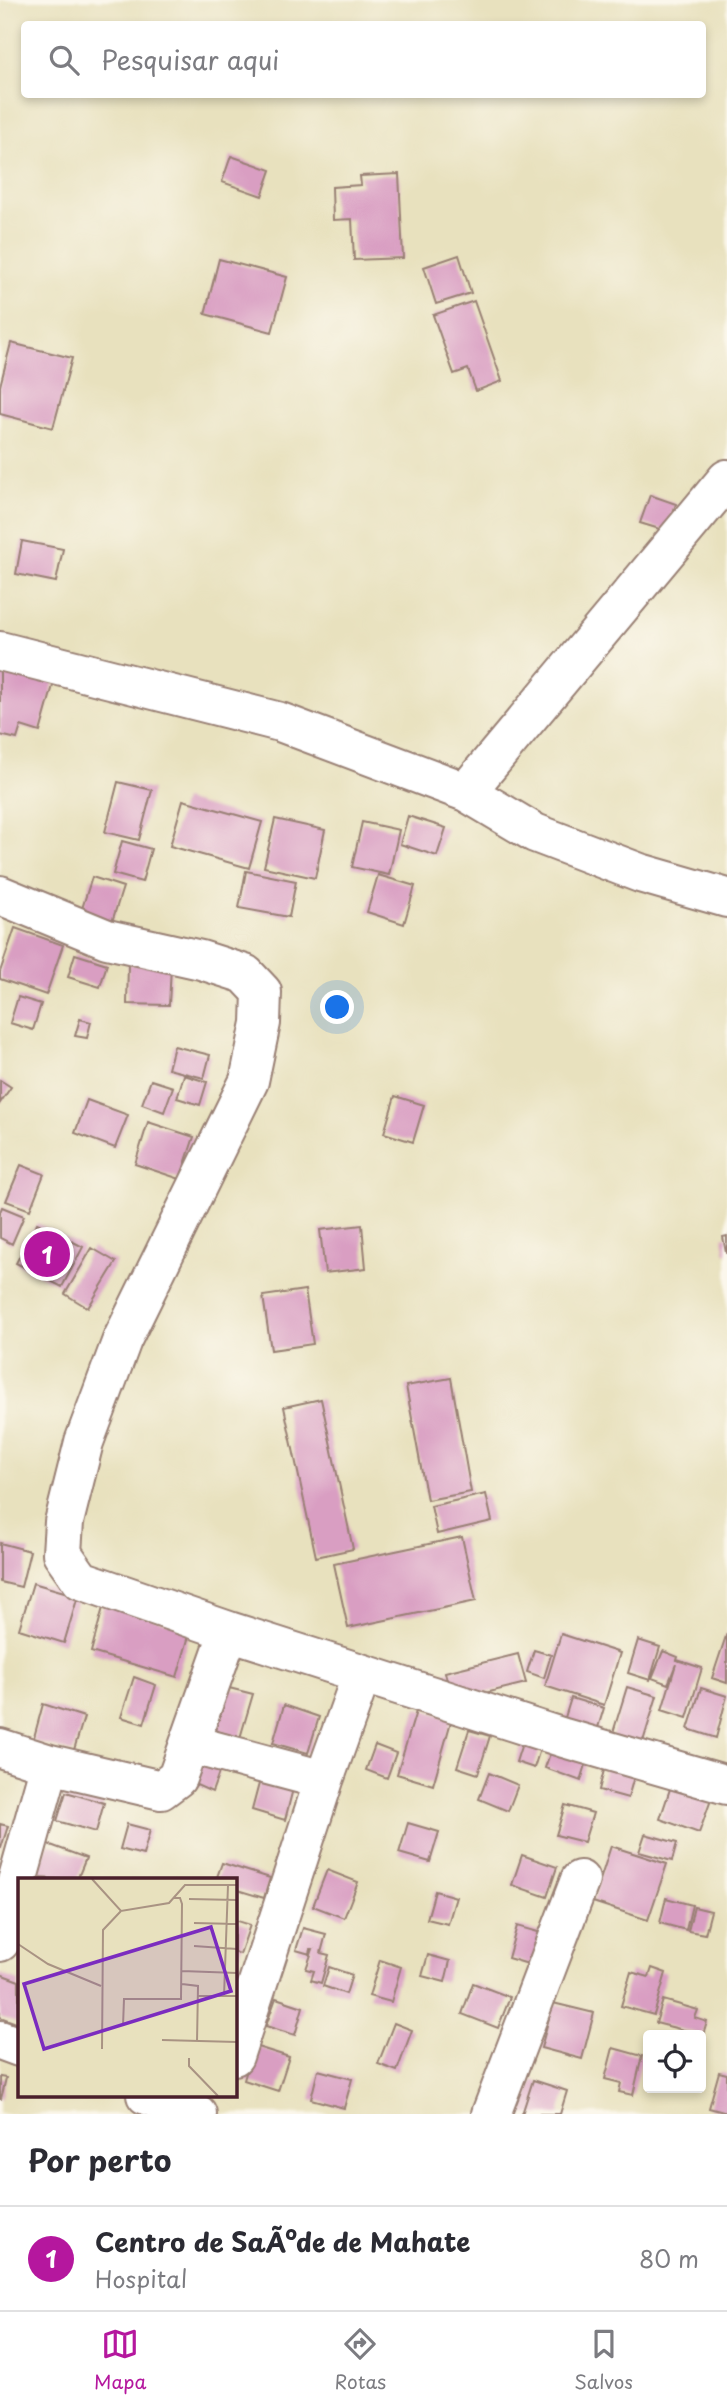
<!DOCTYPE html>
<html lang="pt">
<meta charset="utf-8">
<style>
body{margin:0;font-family:"Playpen Sans",sans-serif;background:#f7f7f7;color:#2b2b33}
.controls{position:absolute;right:21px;bottom:21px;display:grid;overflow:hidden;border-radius:7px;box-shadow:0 4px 10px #0003}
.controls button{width:63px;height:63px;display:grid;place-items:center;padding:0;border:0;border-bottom:2px solid #e1e1e2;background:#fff;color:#2b2b33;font:35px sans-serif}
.you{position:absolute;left:338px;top:1008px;width:24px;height:24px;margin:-18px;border:5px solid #fff;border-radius:50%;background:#1a73e8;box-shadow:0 0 0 10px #1a73e833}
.badge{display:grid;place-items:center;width:46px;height:46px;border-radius:50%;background:#b5179e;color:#fff;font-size:23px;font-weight:700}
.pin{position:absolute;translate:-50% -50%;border:4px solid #fff;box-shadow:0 2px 7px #0006}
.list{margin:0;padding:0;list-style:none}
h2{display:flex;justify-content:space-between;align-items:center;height:91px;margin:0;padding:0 28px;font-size:30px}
h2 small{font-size:23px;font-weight:400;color:#7c7c81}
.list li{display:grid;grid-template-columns:46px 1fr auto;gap:21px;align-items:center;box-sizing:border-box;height:105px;padding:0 28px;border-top:2px solid #e1e1e2}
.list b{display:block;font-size:26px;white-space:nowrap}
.list p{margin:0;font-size:23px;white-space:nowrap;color:#7c7c81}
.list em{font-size:23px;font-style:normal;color:#7c7c81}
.icon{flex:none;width:38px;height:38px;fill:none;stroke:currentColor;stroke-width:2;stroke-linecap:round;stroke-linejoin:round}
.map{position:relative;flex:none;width:727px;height:2114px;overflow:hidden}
.search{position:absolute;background:#fff;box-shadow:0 4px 10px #0003;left:21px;right:21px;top:21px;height:77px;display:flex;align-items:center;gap:18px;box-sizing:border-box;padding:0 24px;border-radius:7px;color:#7c7c81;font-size:26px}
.sheet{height:196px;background:#fff}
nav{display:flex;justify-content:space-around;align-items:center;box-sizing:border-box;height:98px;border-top:2px solid #e1e1e2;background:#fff;font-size:19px;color:#7c7c81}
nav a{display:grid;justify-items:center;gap:4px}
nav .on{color:#b5179e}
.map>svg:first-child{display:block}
.building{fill:#d99ec2}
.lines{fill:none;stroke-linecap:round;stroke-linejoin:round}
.street-casing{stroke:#998074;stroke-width:42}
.street{stroke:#fff;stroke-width:38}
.inset-road{fill:none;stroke:#a99383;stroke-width:2}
.view{fill:#7b2cbf;fill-opacity:0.15;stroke:#7b2cbf;stroke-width:3.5}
.inset-edge{fill:none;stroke:#4a1f2b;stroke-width:3.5}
</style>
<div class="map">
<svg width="727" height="2114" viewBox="0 0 727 2114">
<rect width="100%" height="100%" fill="#fbf7ec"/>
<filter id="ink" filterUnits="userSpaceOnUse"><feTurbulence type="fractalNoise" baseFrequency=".0143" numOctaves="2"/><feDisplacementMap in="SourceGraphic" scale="14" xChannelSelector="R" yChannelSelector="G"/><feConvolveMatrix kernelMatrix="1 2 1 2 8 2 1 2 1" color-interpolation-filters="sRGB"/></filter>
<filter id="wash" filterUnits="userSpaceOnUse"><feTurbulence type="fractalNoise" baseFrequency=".00686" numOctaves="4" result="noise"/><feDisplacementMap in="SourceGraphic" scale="28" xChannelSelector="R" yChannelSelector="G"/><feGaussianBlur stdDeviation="1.57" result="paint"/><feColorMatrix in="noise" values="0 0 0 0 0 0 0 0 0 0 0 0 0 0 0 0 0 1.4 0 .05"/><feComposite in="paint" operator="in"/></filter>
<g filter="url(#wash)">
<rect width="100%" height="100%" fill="#e8e1be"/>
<g id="blocks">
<path class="building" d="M 231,156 L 271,170 L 262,196 L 222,182 Z
M 399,174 L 403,258 L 354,260 L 352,219 L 333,220 L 332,187 L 361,185 L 360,176 Z
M 459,255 L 471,293 L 436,304 L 424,267 Z
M 219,259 L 287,277 L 272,332 L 205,314 Z
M 474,301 L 502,381 L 476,391 L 468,369 L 454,374 L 433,315 Z
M 11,343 L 72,358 L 53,428 L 0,414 L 0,386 Z
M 650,495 L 676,504 L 666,531 L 640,523 Z
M 22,541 L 63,549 L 56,582 L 16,574 Z
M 0,666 L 54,682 L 40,732 L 21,726 L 17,739 L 0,735 Z
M 118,782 L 152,790 L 139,840 L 105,832 Z
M 183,800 L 262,822 L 249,868 L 170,846 Z
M 408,816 L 446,828 L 437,856 L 400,844 Z
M 275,819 L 325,830 L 315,878 L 264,867 Z
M 362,822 L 399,830 L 389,875 L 352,867 Z
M 122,841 L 151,849 L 142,882 L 113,874 Z
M 246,871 L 296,881 L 289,917 L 239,908 Z
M 378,875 L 415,886 L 404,924 L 367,912 Z
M 92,877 L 123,887 L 110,928 L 79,918 Z
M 15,928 L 63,945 L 46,995 L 0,979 L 0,972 Z
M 75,954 L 107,964 L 100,987 L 68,977 Z
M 128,964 L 171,966 L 169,1005 L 127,1004 Z
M 18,997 L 41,1004 L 33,1030 L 10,1023 Z
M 80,1019 L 91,1022 L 87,1038 L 75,1036 Z
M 174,1046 L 210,1055 L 204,1078 L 168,1069 Z
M 184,1075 L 207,1082 L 200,1105 L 177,1098 Z
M 0,1080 L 11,1087 L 0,1103 Z
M 151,1080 L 173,1087 L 164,1112 L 142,1104 Z
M 395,1096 L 424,1105 L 413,1142 L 384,1133 Z
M 87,1100 L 128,1115 L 115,1148 L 75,1133 Z
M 148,1122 L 194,1137 L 180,1179 L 135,1164 Z
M 21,1165 L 44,1174 L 30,1210 L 6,1201 Z
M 2,1207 L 24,1216 L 12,1244 L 0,1238 L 0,1212 Z
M 37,1223 L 83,1247 L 62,1287 L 16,1263 Z
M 362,1225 L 366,1268 L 325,1273 L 320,1230 Z
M 727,1236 L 727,1253 L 726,1253 L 723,1237 Z
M 92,1248 L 116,1262 L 88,1308 L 65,1294 Z
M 305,1290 L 313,1344 L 271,1350 L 263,1296 Z
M 451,1378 L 471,1492 L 427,1500 L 406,1386 Z
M 321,1399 L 353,1549 L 316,1557 L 284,1407 Z
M 486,1494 L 492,1521 L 437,1534 L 431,1506 Z
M 462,1537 L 476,1601 L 348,1628 L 334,1564 Z
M 0,1543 L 30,1551 L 21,1587 L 0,1582 Z
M 33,1583 L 78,1596 L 64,1643 L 19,1629 Z
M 104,1604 L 191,1629 L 177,1677 L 91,1652 Z
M 727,1633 L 727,1683 L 712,1678 Z
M 561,1634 L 620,1653 L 604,1705 L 545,1686 Z
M 638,1640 L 660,1647 L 650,1680 L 628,1673 Z
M 534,1650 L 551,1655 L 544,1678 L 527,1672 Z
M 663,1651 L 678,1657 L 677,1660 L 702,1668 L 687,1718 L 662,1710 L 676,1664 L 668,1684 L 652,1678 Z
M 518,1654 L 526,1683 L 452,1701 L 445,1672 Z
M 134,1677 L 156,1685 L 144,1724 L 121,1717 Z
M 221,1686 L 253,1694 L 240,1738 L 210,1729 Z
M 627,1687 L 657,1696 L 641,1748 L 611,1739 Z
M 701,1688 L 727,1696 L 716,1738 L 688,1729 Z
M 571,1698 L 604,1708 L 596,1734 L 563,1724 Z
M 43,1704 L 84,1717 L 73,1753 L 33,1741 Z
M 284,1705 L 319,1717 L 308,1753 L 273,1743 Z
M 417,1708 L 452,1718 L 433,1785 L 397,1774 Z
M 469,1730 L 490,1736 L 478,1774 L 457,1767 Z
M 524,1737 L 542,1743 L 534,1768 L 516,1762 Z
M 375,1745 L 396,1753 L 387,1778 L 366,1770 Z
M 553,1745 L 588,1758 L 581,1781 L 545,1768 Z
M 202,1759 L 221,1767 L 212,1792 L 192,1783 Z
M 605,1766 L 635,1773 L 628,1798 L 599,1790 Z
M 489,1773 L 518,1785 L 508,1811 L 479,1799 Z
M 261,1776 L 294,1785 L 285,1820 L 252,1810 Z
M 672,1783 L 712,1797 L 699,1833 L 660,1819 Z
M 66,1792 L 104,1803 L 96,1832 L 57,1821 Z
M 565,1805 L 593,1813 L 584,1842 L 556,1835 Z
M 408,1823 L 439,1832 L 430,1862 L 399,1853 Z
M 0,1824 L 8,1826 L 1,1848 L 0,1848 Z
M 127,1824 L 150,1830 L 143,1855 L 120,1849 Z
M 645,1834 L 677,1843 L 672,1861 L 639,1852 Z
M 48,1844 L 86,1858 L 77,1880 L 36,1878 Z
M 611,1846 L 667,1864 L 648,1920 L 593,1902 Z
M 522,1855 L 557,1867 L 547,1897 L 512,1885 Z
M 222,1863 L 270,1878 L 264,1898 L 234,1889 L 234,1880 L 216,1880 Z
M 327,1870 L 358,1882 L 344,1918 L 313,1906 Z
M 435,1891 L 456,1897 L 448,1924 L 427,1919 Z
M 666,1898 L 692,1905 L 686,1930 L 660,1923 Z
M 694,1907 L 711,1911 L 705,1934 L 688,1931 Z
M 234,1920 L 250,1925 L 240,1954 L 234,1952 Z
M 517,1926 L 545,1934 L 535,1966 L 508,1958 Z
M 303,1928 L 326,1934 L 321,1953 L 329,1955 L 321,1983 L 311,1980 L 314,1971 L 306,1969 L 313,1949 L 311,1949 L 310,1954 L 296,1950 Z
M 428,1955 L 450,1961 L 445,1982 L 422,1976 Z
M 380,1960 L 401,1967 L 391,2002 L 369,1996 Z
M 329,1967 L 352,1975 L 346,1994 L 323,1986 Z
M 652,1968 L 666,1973 L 654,2015 L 621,2006 L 631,1972 L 649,1977 Z
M 0,1974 L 19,1981 L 19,2024 L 0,2017 Z
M 473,1983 L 510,1997 L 498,2028 L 462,2014 Z
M 276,1998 L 303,2007 L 295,2035 L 266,2026 Z
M 663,2000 L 698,2010 L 695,2018 L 707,2022 L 703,2035 L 656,2023 Z
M 553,2003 L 594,2013 L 582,2059 L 541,2048 Z
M 394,2023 L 412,2030 L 397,2071 L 378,2064 Z
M 254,2046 L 289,2057 L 278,2091 L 244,2080 Z
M 613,2048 L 642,2056 L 633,2095 L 619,2092 L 621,2083 L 605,2079 Z
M 318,2070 L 352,2079 L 344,2108 L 311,2099 Z
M 719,2072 L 727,2074 L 727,2113 L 709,2108 Z
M 0,2077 L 6,2078 L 1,2099 L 0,2099 Z
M 533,2080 L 567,2091 L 560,2114 L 522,2114 Z"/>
</g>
</g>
<g filter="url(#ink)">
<use href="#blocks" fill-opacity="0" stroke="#998074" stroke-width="2"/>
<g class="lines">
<g class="street-casing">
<path id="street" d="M 0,651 L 280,722 L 466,792 L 535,833 L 640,873 L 727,898
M 466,792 L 727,479
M 0,895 L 107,939 L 201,960 L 245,974 L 262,992 L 261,1023 L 249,1081 L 122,1340 L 84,1442 L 64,1522 L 62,1553 L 81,1580 L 229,1631 L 564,1738 L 727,1785
M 189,1744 L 324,1780
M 0,1748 L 50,1764 L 161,1790 L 177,1778 L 229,1631
M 0,1942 L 50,1764
M 0,2040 L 19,2047
M 234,2056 L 324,1780 L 362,1674
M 146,2095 L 197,2114
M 491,2114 L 580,1880"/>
</g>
<use href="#street" class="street"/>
</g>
</g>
<g transform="translate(18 1878)">
<rect width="219" height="219" fill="#e8e1be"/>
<path class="inset-road" d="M 74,1 L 103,33 L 151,25 L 167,7 L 219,7M 171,21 L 219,22M 176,45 L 219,46M 0,66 L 30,86 L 83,108M 176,68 L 219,71M 164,93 L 219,95M 164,106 L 180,108 L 179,164M 180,118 L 219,118M 206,118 L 210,7M 105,148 L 106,121 L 163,121 L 164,26 L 162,20 L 155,20M 144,162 L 219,164M 84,171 L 85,52 L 103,33M 171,180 L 171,188 L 200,218"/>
<path class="view" d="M 193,49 L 213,113 L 26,171 L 6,106 Z"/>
<rect width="219" height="219" class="inset-edge"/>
</g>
</svg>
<div class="controls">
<button><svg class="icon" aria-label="locate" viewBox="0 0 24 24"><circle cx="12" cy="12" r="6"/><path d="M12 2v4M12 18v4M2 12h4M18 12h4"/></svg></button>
</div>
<div class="you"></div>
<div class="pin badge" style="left:47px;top:1254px">1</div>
<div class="search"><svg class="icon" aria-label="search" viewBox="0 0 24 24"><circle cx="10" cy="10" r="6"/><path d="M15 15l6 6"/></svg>Pesquisar aqui</div>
</div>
<section class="sheet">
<h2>Por perto<small></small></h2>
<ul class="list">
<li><span class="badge">1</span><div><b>Centro de SaÃºde de Mahate</b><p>Hospital</p></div><em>80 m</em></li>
</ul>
</section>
<nav>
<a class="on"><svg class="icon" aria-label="map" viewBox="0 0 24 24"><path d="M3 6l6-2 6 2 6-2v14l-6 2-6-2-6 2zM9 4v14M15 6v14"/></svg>Mapa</a>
<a><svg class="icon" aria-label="directions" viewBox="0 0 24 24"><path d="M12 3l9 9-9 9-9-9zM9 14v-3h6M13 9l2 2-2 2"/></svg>Rotas</a>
<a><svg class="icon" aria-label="saved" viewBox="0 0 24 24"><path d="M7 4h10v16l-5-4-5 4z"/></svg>Salvos</a>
</nav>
